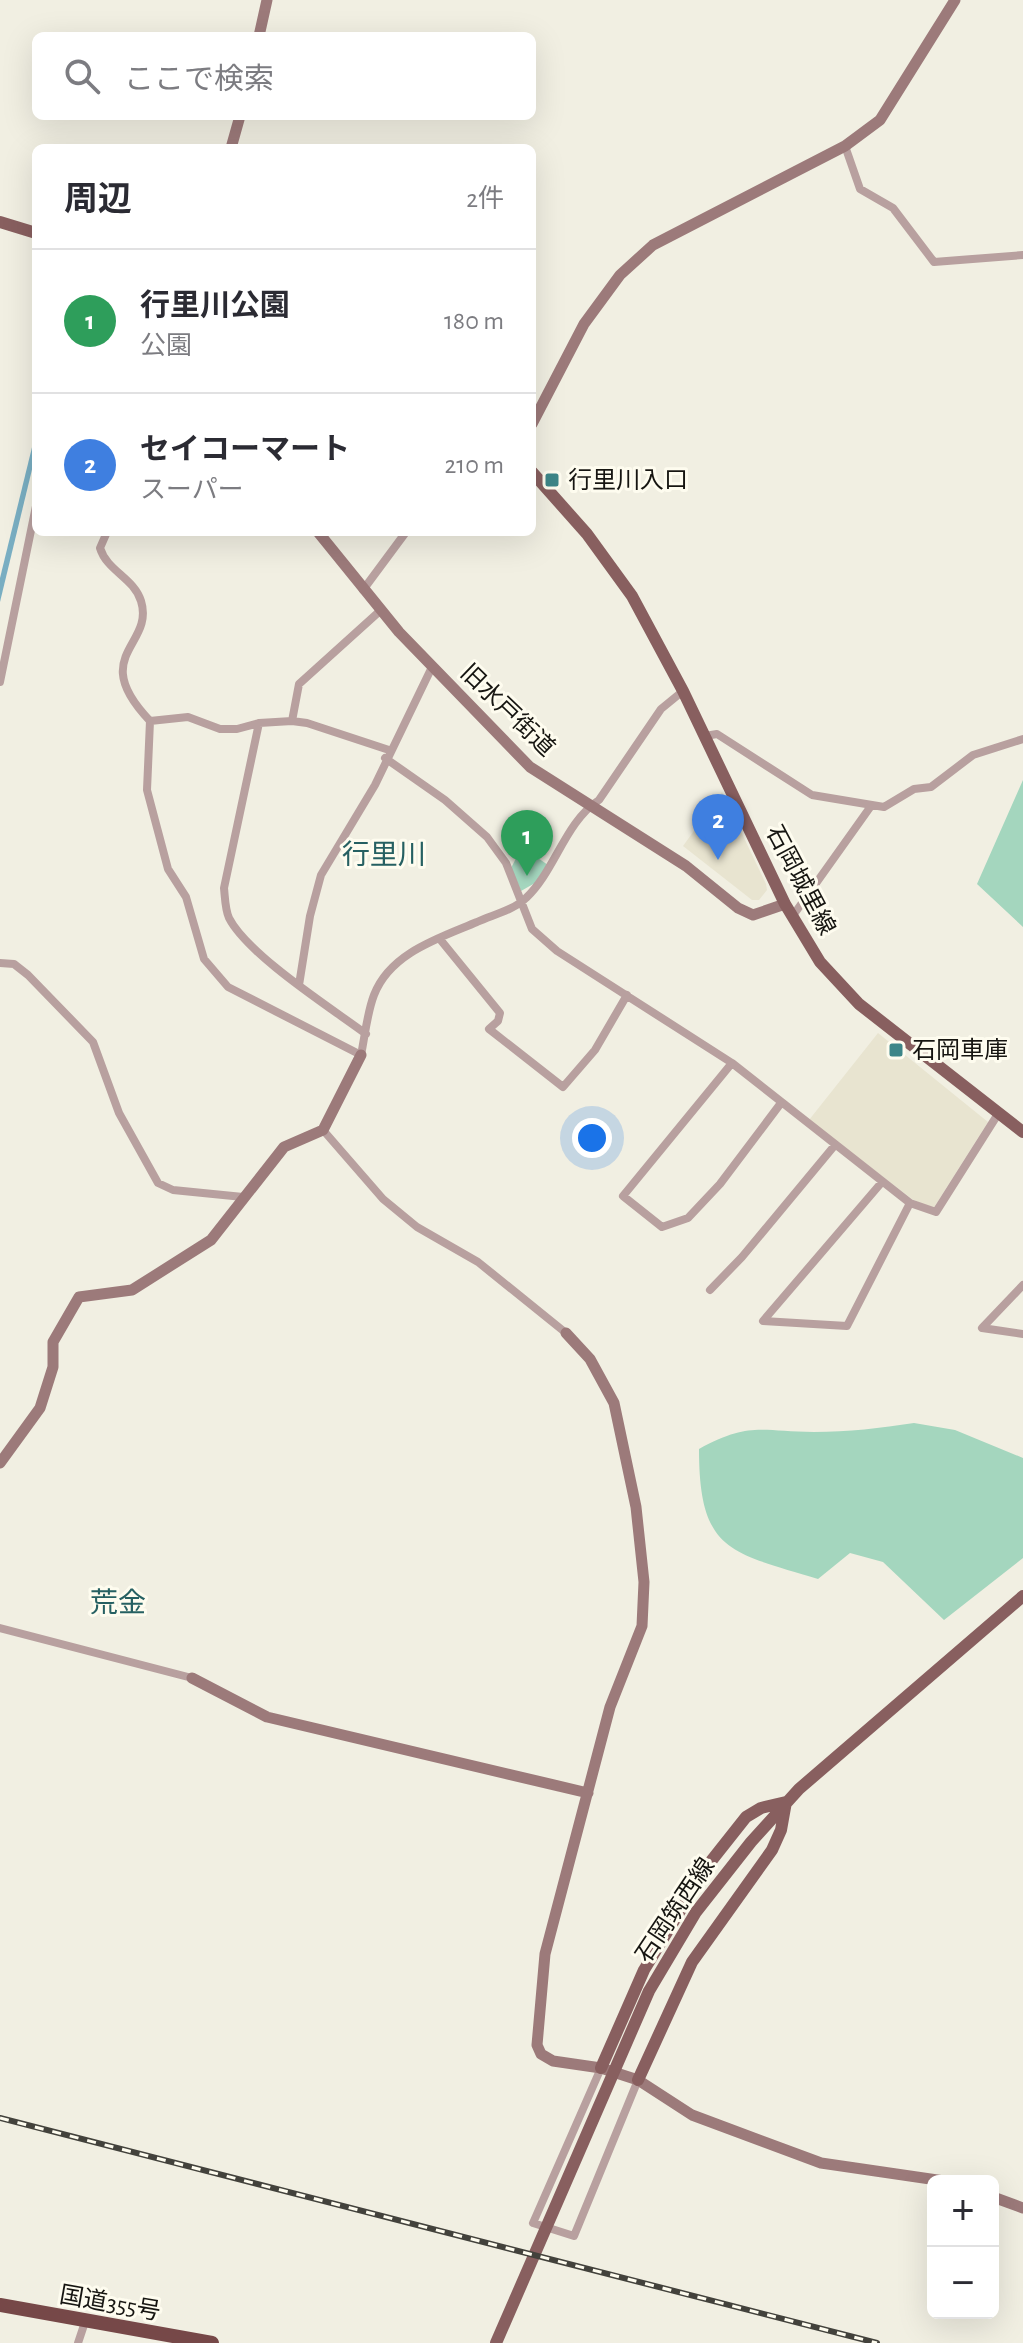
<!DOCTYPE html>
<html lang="ja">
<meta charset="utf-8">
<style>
body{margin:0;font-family:"Alegreya Sans","Noto Sans JP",sans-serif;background:#f7f7f7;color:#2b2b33}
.controls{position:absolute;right:24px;bottom:24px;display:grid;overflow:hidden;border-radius:12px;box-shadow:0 8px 32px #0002}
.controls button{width:72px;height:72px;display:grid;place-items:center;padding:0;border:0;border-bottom:2px solid #e1e1e2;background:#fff;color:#2b2b33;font:40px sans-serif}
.you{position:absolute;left:592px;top:1138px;width:28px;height:28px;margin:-20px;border:6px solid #fff;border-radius:50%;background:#1a73e8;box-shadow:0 0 0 12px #1a73e833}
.badge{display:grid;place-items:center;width:52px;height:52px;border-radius:50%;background:#3d8688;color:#fff;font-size:26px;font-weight:700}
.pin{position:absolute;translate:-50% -66px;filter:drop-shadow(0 2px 4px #0008)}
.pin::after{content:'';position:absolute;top:42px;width:28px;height:24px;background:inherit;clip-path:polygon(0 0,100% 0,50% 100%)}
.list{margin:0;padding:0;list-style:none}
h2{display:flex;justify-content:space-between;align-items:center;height:104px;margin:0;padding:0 32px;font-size:34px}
h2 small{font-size:26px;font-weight:400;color:#7c7c81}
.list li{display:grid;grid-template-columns:52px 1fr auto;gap:24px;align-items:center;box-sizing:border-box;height:144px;padding:0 32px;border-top:2px solid #e1e1e2}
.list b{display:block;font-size:30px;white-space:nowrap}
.list p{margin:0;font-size:26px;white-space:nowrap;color:#7c7c81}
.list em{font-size:26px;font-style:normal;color:#7c7c81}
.icon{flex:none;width:44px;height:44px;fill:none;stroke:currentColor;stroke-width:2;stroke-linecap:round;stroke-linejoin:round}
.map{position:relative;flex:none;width:1023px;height:2343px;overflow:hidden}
.search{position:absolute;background:#fff;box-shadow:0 8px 32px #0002;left:32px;top:32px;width:504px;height:88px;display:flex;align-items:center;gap:20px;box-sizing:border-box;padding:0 28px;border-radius:12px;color:#7c7c81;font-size:30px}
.panel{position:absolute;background:#fff;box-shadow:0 8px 32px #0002;left:32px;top:144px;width:504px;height:392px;border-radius:12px}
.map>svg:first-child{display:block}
.built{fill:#e8e4d0}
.green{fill:#a4d6be}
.water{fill:#79aec2}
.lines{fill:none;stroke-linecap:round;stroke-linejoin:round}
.street{stroke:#b8a09f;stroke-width:8}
.secondary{stroke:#9c7a7a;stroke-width:11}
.primary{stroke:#885f5f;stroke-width:12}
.highway{stroke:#764848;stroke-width:14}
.rail-casing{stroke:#43423c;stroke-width:6}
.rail{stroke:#fefcef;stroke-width:3;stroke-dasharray:9;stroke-linecap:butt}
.poi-dot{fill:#3d8688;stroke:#fefcef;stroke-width:3}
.labels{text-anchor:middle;stroke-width:6;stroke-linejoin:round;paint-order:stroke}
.poi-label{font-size:24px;fill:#161511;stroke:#fefcef;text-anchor:start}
.street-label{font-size:24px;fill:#161511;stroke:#fefcef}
.quarter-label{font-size:28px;fill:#266062;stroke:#fefcef}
</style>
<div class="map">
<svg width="1023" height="2343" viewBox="0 0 1023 2343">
<rect width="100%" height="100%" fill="#f1efe2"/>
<path class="built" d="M 722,792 L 766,884 L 767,890 L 759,900 L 752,900 L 683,846 Z
M 878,1033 L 988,1122 L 933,1209 L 912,1199 L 809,1120 Z"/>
<path class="green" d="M 1023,780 L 1023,927 L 977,884 Z
M 522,847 L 548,865 L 535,883 L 521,891 L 511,868 Z
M 914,1423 L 955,1430 L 1023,1458 L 1023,1558 L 944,1620 L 883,1562 L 850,1553 L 818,1579 C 731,1552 699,1553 699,1449 C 751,1421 760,1432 814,1432 C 848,1432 881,1428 914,1423 Z"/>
<path class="water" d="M 36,431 L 36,453 L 0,602 L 0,578 Z"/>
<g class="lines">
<path class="street" d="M 845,146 L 860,189 L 893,208 L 934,262 L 1023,255
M 107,532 L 100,548 C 107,571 134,578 141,601 C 155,646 87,655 150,721 L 147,790 L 168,869 L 186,897 L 204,959 L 228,987 L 361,1055 C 365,1036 367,1013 374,995 C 390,953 439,938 477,922 C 492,915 514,910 526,898 C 555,871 565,822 599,800 L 661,709 L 683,691
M 363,590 L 406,532
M 0,682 L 36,506
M 150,721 L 188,717 L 220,729 L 237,729 L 259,723 L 292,721 L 299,684 L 381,610
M 292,721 L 307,723 L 389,750
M 259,723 L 224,888 C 225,897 225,909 229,918 C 248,955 331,1008 366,1034
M 705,736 L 717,734 L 812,795 L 884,807 L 914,789 L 931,787 L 973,755 L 1023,739
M 385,758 L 445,800 L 487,837 L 506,863 L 532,929 L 557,951 L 732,1063 L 910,1203 L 936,1212 L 998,1114
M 792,917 L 871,806
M 439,938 L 500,1013 L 498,1021 L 489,1029 L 563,1087 L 595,1050 L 627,995
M 0,963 L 14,964 L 28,975 L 93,1042 L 119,1113 L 158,1183 L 173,1190 L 243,1197
M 299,985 L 310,916 L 321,875 L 375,785 L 432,667
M 732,1063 L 623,1196 L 662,1227 L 688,1218 L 720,1184 L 781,1103
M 323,1130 L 383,1199 L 417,1227 L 478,1262 L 566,1333
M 882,1182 L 763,1321 L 847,1326 L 910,1203
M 1023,1285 L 982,1328 L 1023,1334
M 710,1290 L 742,1257 L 835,1145
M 0,1628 L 192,1678
M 601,2068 L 533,2223 L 574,2236 L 638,2080
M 78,2343 L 85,2322"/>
<path class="secondary" d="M 259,36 L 267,0
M 231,148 L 240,116
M 532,424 L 584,324 L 620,275 L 653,245 L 845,146 L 880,120 L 955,0
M 318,532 L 399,632 L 530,767 L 686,866 L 738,908 L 753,915 L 785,904
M 566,1333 L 590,1359 L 614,1403 L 636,1507 L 644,1582 L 642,1626 L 610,1707 L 545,1954 L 537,2045 L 541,2054 L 553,2061 L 601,2068 L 638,2080 L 692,2115 L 821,2163 L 944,2181
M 0,1463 L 40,1408 L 53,1367 L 53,1342 L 79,1297 L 132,1290 L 211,1240 L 284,1147 L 323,1130 L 361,1055
M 192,1678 L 267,1717 L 588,1793
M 993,2197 L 1023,2208"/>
<path class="primary" d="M 0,222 L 36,233
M 532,472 L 587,534 L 632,596 L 683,691 L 785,904 L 820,962 L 859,1004 L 1023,1132
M 601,2068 L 644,1970 L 708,1865 L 746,1817 L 761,1808 L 786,1802
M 638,2080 L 692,1962 L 772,1850 L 781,1830 L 786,1802
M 496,2343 L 649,1991 L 696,1912 L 751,1842 L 799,1789 L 1023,1596"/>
<path class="highway" d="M 0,2305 L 212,2343"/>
<g class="rail-casing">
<path id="rail" d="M 0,2118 L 877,2343"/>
</g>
<use href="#rail" class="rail"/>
</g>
<g class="poi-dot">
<rect x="544" y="472" width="16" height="16" rx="4"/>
<rect x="888" y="1042" width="16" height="16" rx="4"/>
</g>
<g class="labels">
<g class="poi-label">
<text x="568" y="488">行里川入口</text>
<text x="912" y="1058">石岡車庫</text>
</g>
<g class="street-label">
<text transform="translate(508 710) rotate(44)" y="8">旧水戸街道</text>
<text transform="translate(801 880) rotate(62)" y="8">石岡城里線</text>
<text transform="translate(675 1910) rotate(-56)" y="8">石岡筑西線</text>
<text transform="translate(110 2303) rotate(10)" y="8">国道355号</text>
</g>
<g class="quarter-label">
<text x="384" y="864">行里川</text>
<text x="118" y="1612">荒金</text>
</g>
</g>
</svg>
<div class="controls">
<button>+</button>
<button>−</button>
</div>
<div class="you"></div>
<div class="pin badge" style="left:527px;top:876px;background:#2e9e5b">1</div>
<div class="pin badge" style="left:718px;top:860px;background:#3f7fe0">2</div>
<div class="search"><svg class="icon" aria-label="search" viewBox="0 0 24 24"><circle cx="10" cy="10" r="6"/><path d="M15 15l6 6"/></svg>ここで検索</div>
<section class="panel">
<h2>周辺<small>2件</small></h2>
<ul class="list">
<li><span class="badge" style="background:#2e9e5b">1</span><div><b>行里川公園</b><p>公園</p></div><em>180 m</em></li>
<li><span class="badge" style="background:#3f7fe0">2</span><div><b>セイコーマート</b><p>スーパー</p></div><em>210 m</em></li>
</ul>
</section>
</div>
